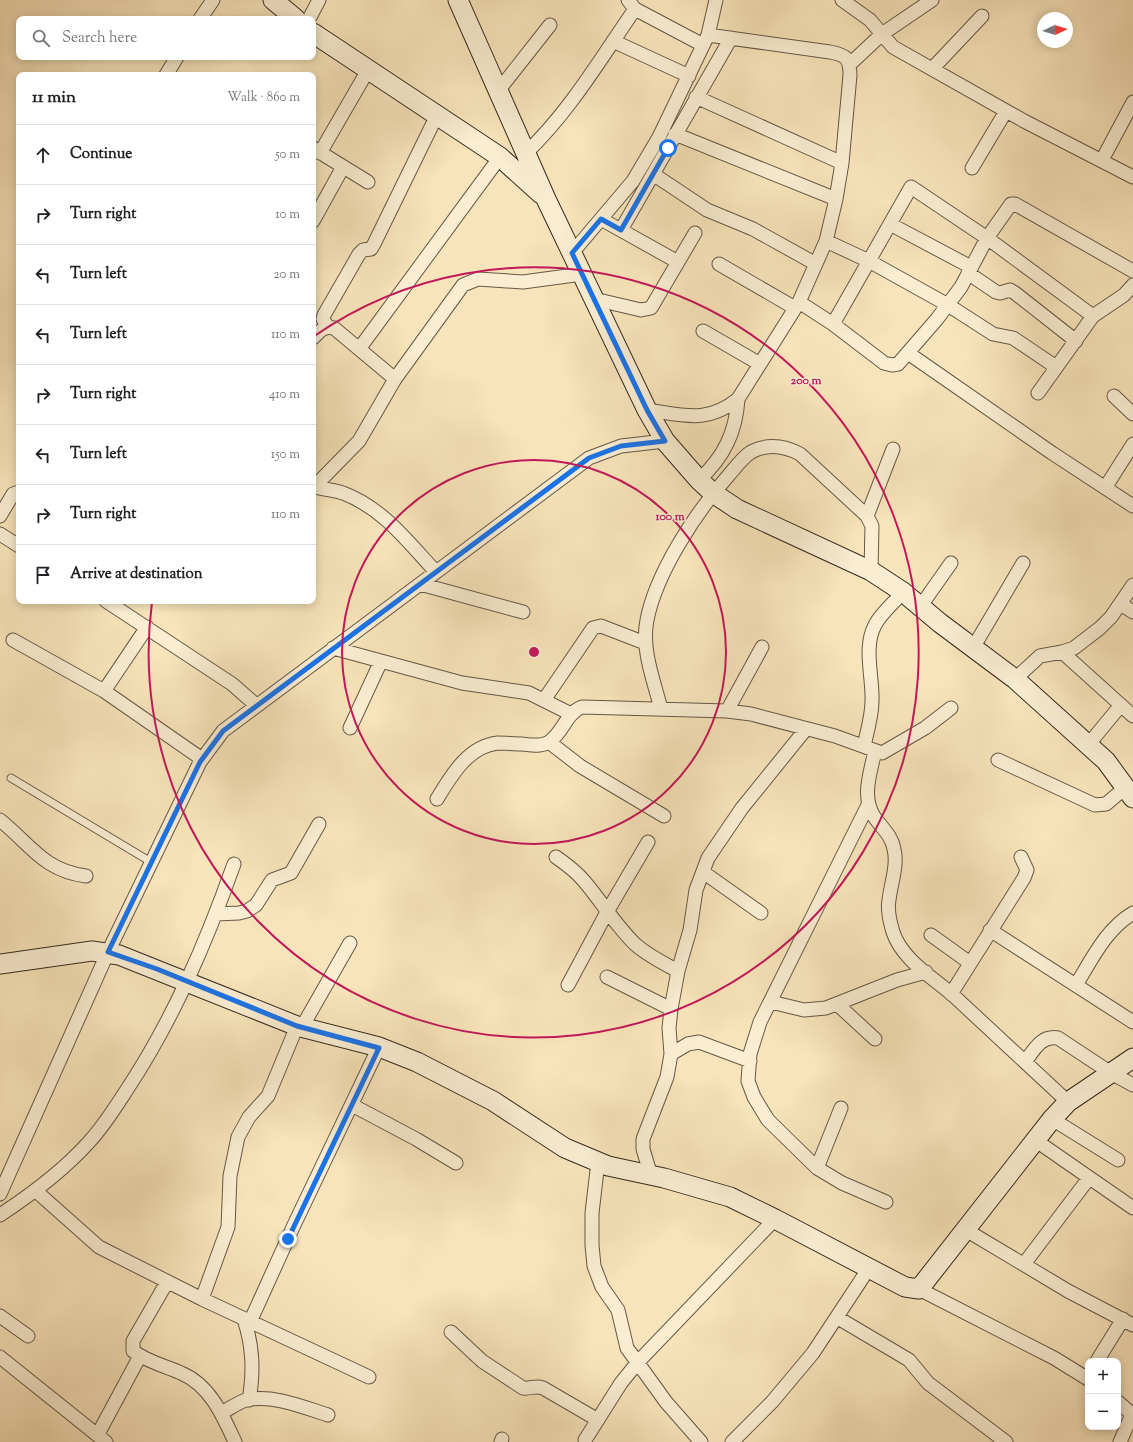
<!DOCTYPE html>
<meta charset="utf-8">
<style>
body{margin:0;font-family:"Sorts Mill Goudy",serif;background:#f6f6f6;color:#202124}
.controls{position:absolute;right:12px;bottom:12px;display:grid;overflow:hidden;border-radius:8px;box-shadow:0 2px 10px #0003}
.controls button{width:36px;height:36px;display:grid;place-items:center;padding:0;border:0;border-bottom:1px solid #e0e0e0;background:#fff;color:#202124;font:20px sans-serif}
.compass{position:absolute;left:1037px;top:12px;width:36px;height:36px;border-radius:50%;background:#fff;box-shadow:0 2px 10px #0003;rotate:86deg}
.stop{position:absolute;width:12px;height:12px;margin:-9px;border:3px solid #1a73e8;border-radius:50%;background:#fff}
.stop.end{background:#1a73e8;border-color:#fff;box-shadow:0 1px 4px #0008}
.list{margin:0;padding:0;list-style:none}
h2{display:flex;justify-content:space-between;align-items:center;height:52px;margin:0;padding:0 16px;font-size:17px}
h2 small{font-size:13px;font-weight:400;color:#757577}
.list li{display:grid;grid-template-columns:26px 1fr auto;gap:12px;align-items:center;box-sizing:border-box;height:60px;padding:0 16px;border-top:1px solid #e0e0e0}
.list b{display:block;font-size:15px;white-space:nowrap}
.list em{font-size:13px;font-style:normal;color:#757577}
.icon{flex:none;width:22px;height:22px;fill:none;stroke:currentColor;stroke-width:2;stroke-linecap:round;stroke-linejoin:round}
.map{position:relative;flex:none;width:1133px;height:1442px;overflow:hidden}
.search{position:absolute;background:#fff;box-shadow:0 2px 10px #0003;left:16px;top:16px;width:300px;height:44px;display:flex;align-items:center;gap:10px;box-sizing:border-box;padding:0 14px;border-radius:8px;color:#757577;font-size:15px}
.panel{position:absolute;background:#fff;box-shadow:0 2px 10px #0003;left:16px;top:72px;width:300px;height:532px;border-radius:8px}
.map>svg:first-child{display:block}
.lines{fill:none;stroke-linecap:round;stroke-linejoin:round}
.lane-casing{stroke:#655846;stroke-width:9}
.street-casing{stroke:#655846;stroke-width:15}
.secondary-casing{stroke:#342a1f;stroke-width:21}
.lane{stroke:#faedd2;stroke-width:7}
.street{stroke:#faedd2;stroke-width:13}
.secondary{stroke:#faedd2;stroke-width:19}
.route{stroke:#1a73e8;stroke-width:5}
.ring{fill:none;stroke:#c2185b;stroke-width:2}
.centre{fill:#c2185b;stroke:#faedd2;stroke-width:2}
.ring-label{font-size:12px;text-anchor:middle;font-weight:bold;fill:#c2185b;stroke:#faedd2;stroke-width:3;stroke-linejoin:round;paint-order:stroke}
</style>
<div class="map">
<svg width="1133" height="1442" viewBox="0 0 1133 1442">
<rect width="100%" height="100%" fill="#f8e4ba"/>
<filter id="stains"><feTurbulence type="fractalNoise" baseFrequency=".005" numOctaves="4"/><feColorMatrix values="0 0 0 0 .2 0 0 0 0 .09 0 0 0 0 .02 0 0 0 .5 -.17"/></filter>
<radialGradient id="worn" r=".72"><stop offset=".6" stop-color="#630" stop-opacity="0"/><stop offset="1" stop-color="#630" stop-opacity=".3"/></radialGradient>
<g class="lines">
<g class="lane-casing">
<path id="lane" d="M 11,778 L 151,862"/>
</g>
<g class="street-casing">
<path id="street" d="M 628,0 L 635,9 L 703,45
M 842,0 L 870,20 L 893,47 L 1024,121 L 1133,177
M 200,19 L 213,0
M 309,19 L 319,0
M 613,41 L 689,76
M 850,64 L 882,34 L 932,0
M 932,69 L 982,16
M 166,75 L 177,57
M 498,91 L 550,25
M 696,97 L 842,163
M 675,134 L 836,199
M 313,148 L 368,182
M 320,153 L 368,70
M 526,153 C 570,111 601,58 635,9
M 1102,160 L 1133,102
M 972,168 L 1006,111
M 653,174 L 707,210 L 753,229 L 816,264
M 601,219 L 678,262
M 313,221 L 343,167
M 890,224 L 971,267
M 621,230 L 731,38
M 826,241 L 869,261 L 948,305 L 993,334 L 1013,338 L 1056,367
M 572,253 L 633,181 L 659,137 L 708,35 L 716,0
M 719,264 L 795,308
M 968,273 L 996,292 L 1000,293 L 1010,290 L 1015,293 L 1076,341
M 594,299 L 641,310 L 651,308 L 695,233
M 799,302 L 833,324 L 884,363 L 892,365 L 898,364 L 937,319 L 961,287 L 987,238 L 1011,204 L 1015,204 L 1133,271
M 833,324 L 911,187 L 987,238 L 1093,316
M 327,326 L 323,319 L 324,315 L 359,254 L 363,250 L 371,249 L 374,244 L 437,115
M 703,331 L 760,364
M 313,338 C 320,331 323,326 334,328 L 395,379
M 359,349 L 500,157
M 908,353 L 1052,453 L 1133,506
M 1038,393 L 1093,316 L 1124,295 L 1133,285
M 1114,396 L 1133,414
M 647,410 C 684,415 707,424 738,399 L 799,302 L 826,241 L 836,199 L 842,163 L 850,75 C 850,58 846,55 830,52 L 708,35
M 699,480 C 724,457 736,432 738,399
M 313,487 C 323,489 334,490 343,493 C 383,508 408,542 436,572
M 314,487 L 359,441 L 395,379 L 463,285 L 478,279 L 523,282 L 582,274
M 1105,488 L 1133,444
M 0,516 L 13,494 L 19,492
M 867,516 L 893,449
M 0,534 L 19,546
M 420,584 L 523,612
M 106,601 L 232,684 L 256,705
M 1121,604 L 1133,612
M 920,607 L 951,563
M 13,640 L 104,691 L 202,759
M 333,648 L 462,683 L 529,693 L 571,714
M 973,648 L 1023,563
M 1062,652 L 1133,716
M 1015,679 L 1040,656 L 1062,652 L 1074,648 L 1100,628 L 1111,617 L 1133,585
M 104,691 L 147,627
M 544,700 L 593,628 L 601,626 L 645,643
M 661,709 C 654,681 641,649 647,620 C 656,573 696,512 728,476 C 735,468 742,458 751,452 C 768,443 785,446 800,454 L 867,516 L 872,526 L 871,571
M 727,711 L 762,647
M 350,728 L 381,661
M 549,742 L 580,766 L 664,816
M 1088,745 L 1121,705
M 864,746 C 867,732 872,716 872,701 C 873,677 863,647 875,625 C 881,613 894,603 903,592
M 875,751 C 870,774 861,798 875,818 C 882,828 892,836 894,849 C 898,865 891,883 889,900 C 887,910 890,922 893,932 C 902,960 934,978 955,997 C 993,1032 1030,1067 1068,1102
M 998,760 L 1095,805 L 1106,804 L 1125,788
M 437,799 C 451,776 468,746 498,743 C 506,743 514,744 522,744 C 531,745 541,747 549,742 C 563,733 566,713 582,707 L 727,711 L 751,714 L 835,736 L 882,753 L 925,728 L 951,708
M 868,805 L 760,1022 L 750,1054 L 748,1081 L 754,1097 L 768,1120 L 817,1168 L 842,1183 L 886,1202
M 0,820 C 30,844 44,871 86,876
M 556,857 C 566,864 576,871 584,881 C 602,902 616,926 636,945 C 649,956 663,963 678,971
M 703,872 L 761,913
M 216,914 L 239,913 L 247,911 L 256,905 L 272,880 L 291,873 L 319,824
M 990,930 L 1133,1022
M 931,935 L 970,963
M 607,977 L 671,1009
M 568,985 L 607,912 L 648,842
M 1076,985 C 1092,959 1106,929 1133,913
M 951,994 L 1024,878 L 1027,870 L 1021,857
M 771,1002 L 804,1010 L 826,1008 L 897,980 L 926,972
M 837,1004 L 875,1039
M 302,1027 L 350,943
M 671,1054 L 688,1044 L 699,1042 L 750,1061
M 1025,1062 C 1034,1050 1041,1035 1058,1038 L 1111,1073 L 1133,1085
M 352,1105 L 416,1139 L 456,1163
M 1052,1119 L 1118,1160
M 1035,1140 L 1133,1208
M 598,1162 L 592,1213 L 592,1245 L 594,1266 L 602,1287 L 618,1310 L 627,1348 L 666,1402 L 701,1442
M 817,1168 L 841,1108
M 651,1176 L 643,1149 L 643,1139 L 667,1077 L 671,1054 L 669,1028 L 671,1009 L 678,971 L 690,930 L 696,890 L 708,858 L 742,808 L 806,729
M 36,1191 L 99,1247 L 202,1299 L 369,1377
M 0,1194 L 108,952 L 200,762 L 223,731 L 589,458 L 621,446 L 665,441
M 0,1215 C 32,1194 63,1171 89,1142 C 103,1127 115,1108 126,1091 C 173,1020 206,943 234,864
M 966,1230 L 1068,1291 L 1133,1325
M 1024,1264 L 1089,1178
M 167,1282 L 133,1341 L 133,1351 C 147,1362 166,1366 181,1373 C 210,1385 223,1416 235,1442
M 919,1289 L 1054,1358 L 1088,1379
M 202,1299 L 228,1227 L 230,1176 L 238,1137 L 249,1117 L 268,1096 L 297,1026
M 0,1316 L 28,1336
M 838,1318 L 909,1360 L 928,1383 L 1006,1442
M 244,1319 C 253,1347 254,1371 249,1400
M 250,1322 L 294,1225 L 379,1047
M 451,1332 L 482,1361 L 523,1388 C 531,1389 535,1385 543,1388 L 598,1420
M 0,1357 L 106,1442
M 1097,1361 L 1123,1319
M 1118,1402 L 1133,1415
M 221,1413 C 229,1409 237,1403 246,1400 C 272,1394 303,1407 328,1415
M 98,1434 L 140,1356
M 585,1440 L 621,1383 L 638,1362 L 775,1219
M 501,1442 L 502,1439
M 732,1442 L 772,1402 L 813,1353 L 869,1268
M 1120,1442 L 1132,1414"/>
</g>
<g class="secondary-casing">
<path id="secondary" d="M 273,0 L 296,19
M 458,0 L 546,199 L 647,410 L 665,441 L 699,480 L 713,493 L 737,509 L 871,571 L 903,592 L 940,623 L 1015,679 L 1106,761 L 1133,798
M 313,33 L 500,157 L 541,194
M 0,964 L 92,951 L 119,955 L 297,1026 L 379,1047 L 417,1062 L 493,1101 L 565,1148 L 608,1166 L 664,1178 L 730,1197 L 775,1219 L 905,1287 L 919,1289 L 1052,1119 L 1068,1102 L 1133,1058"/>
</g>
<use href="#lane" class="lane"/>
<use href="#street" class="street"/>
<use href="#secondary" class="secondary"/>
</g>
<g class="lines">
<path class="route" d="M 288,1239 L 379,1048 L 297,1026 L 157,969 L 108,952 L 200,762 L 223,731 L 589,458 L 621,446 L 665,441 L 647,410 L 572,253 L 601,219 L 621,230 L 668,148"/>
</g>
<g class="ring">
<circle cx="534" cy="652" r="192"/>
<path d="M313 337A385 385 0 1 1 152 602"/>
</g>
<circle cx="534" cy="652" r="6" class="centre"/>
<g class="ring-label">
<text x="806" y="384">200 m</text>
<text x="670" y="520">100 m</text>
</g>
<rect width="100%" height="100%" filter="url(#stains)"/>
<rect width="100%" height="100%" fill="url(#worn)"/>
</svg>
<div class="controls">
<button>+</button>
<button>−</button>
</div>
<svg class="compass" viewBox="-18 -18 36 36"><path d="M0-13l5 13h-10z" fill="#e53935"/><path d="M0 13l5-13h-10z" fill="#757577"/></svg>
<div class="stop" style="left:668px;top:148px"></div>
<div class="stop end" style="left:288px;top:1239px"></div>
<div class="search"><svg class="icon" aria-label="search" viewBox="0 0 24 24"><circle cx="10" cy="10" r="6"/><path d="M15 15l6 6"/></svg>Search here</div>
<section class="panel">
<h2>11 min<small>Walk · 860 m</small></h2>
<ul class="list">
<li><svg class="icon" aria-label="ahead" viewBox="0 0 24 24"><path d="M12 20V5M6 11l6-6 6 6"/></svg><div><b>Continue</b></div><em>50 m</em></li>
<li><svg class="icon" aria-label="right" viewBox="0 0 24 24"><path d="M7 20v-9h11M14 6l5 5-5 5"/></svg><div><b>Turn right</b></div><em>10 m</em></li>
<li><svg class="icon" aria-label="left" viewBox="0 0 24 24"><path d="M17 20v-9H6M10 6l-5 5 5 5"/></svg><div><b>Turn left</b></div><em>20 m</em></li>
<li><svg class="icon" aria-label="left" viewBox="0 0 24 24"><path d="M17 20v-9H6M10 6l-5 5 5 5"/></svg><div><b>Turn left</b></div><em>110 m</em></li>
<li><svg class="icon" aria-label="right" viewBox="0 0 24 24"><path d="M7 20v-9h11M14 6l5 5-5 5"/></svg><div><b>Turn right</b></div><em>410 m</em></li>
<li><svg class="icon" aria-label="left" viewBox="0 0 24 24"><path d="M17 20v-9H6M10 6l-5 5 5 5"/></svg><div><b>Turn left</b></div><em>150 m</em></li>
<li><svg class="icon" aria-label="right" viewBox="0 0 24 24"><path d="M7 20v-9h11M14 6l5 5-5 5"/></svg><div><b>Turn right</b></div><em>110 m</em></li>
<li><svg class="icon" aria-label="arrive" viewBox="0 0 24 24"><path d="M6 21V4h12l-3 4 3 4H6"/></svg><div><b>Arrive at destination</b></div></li>
</ul>
</section>
</div>
